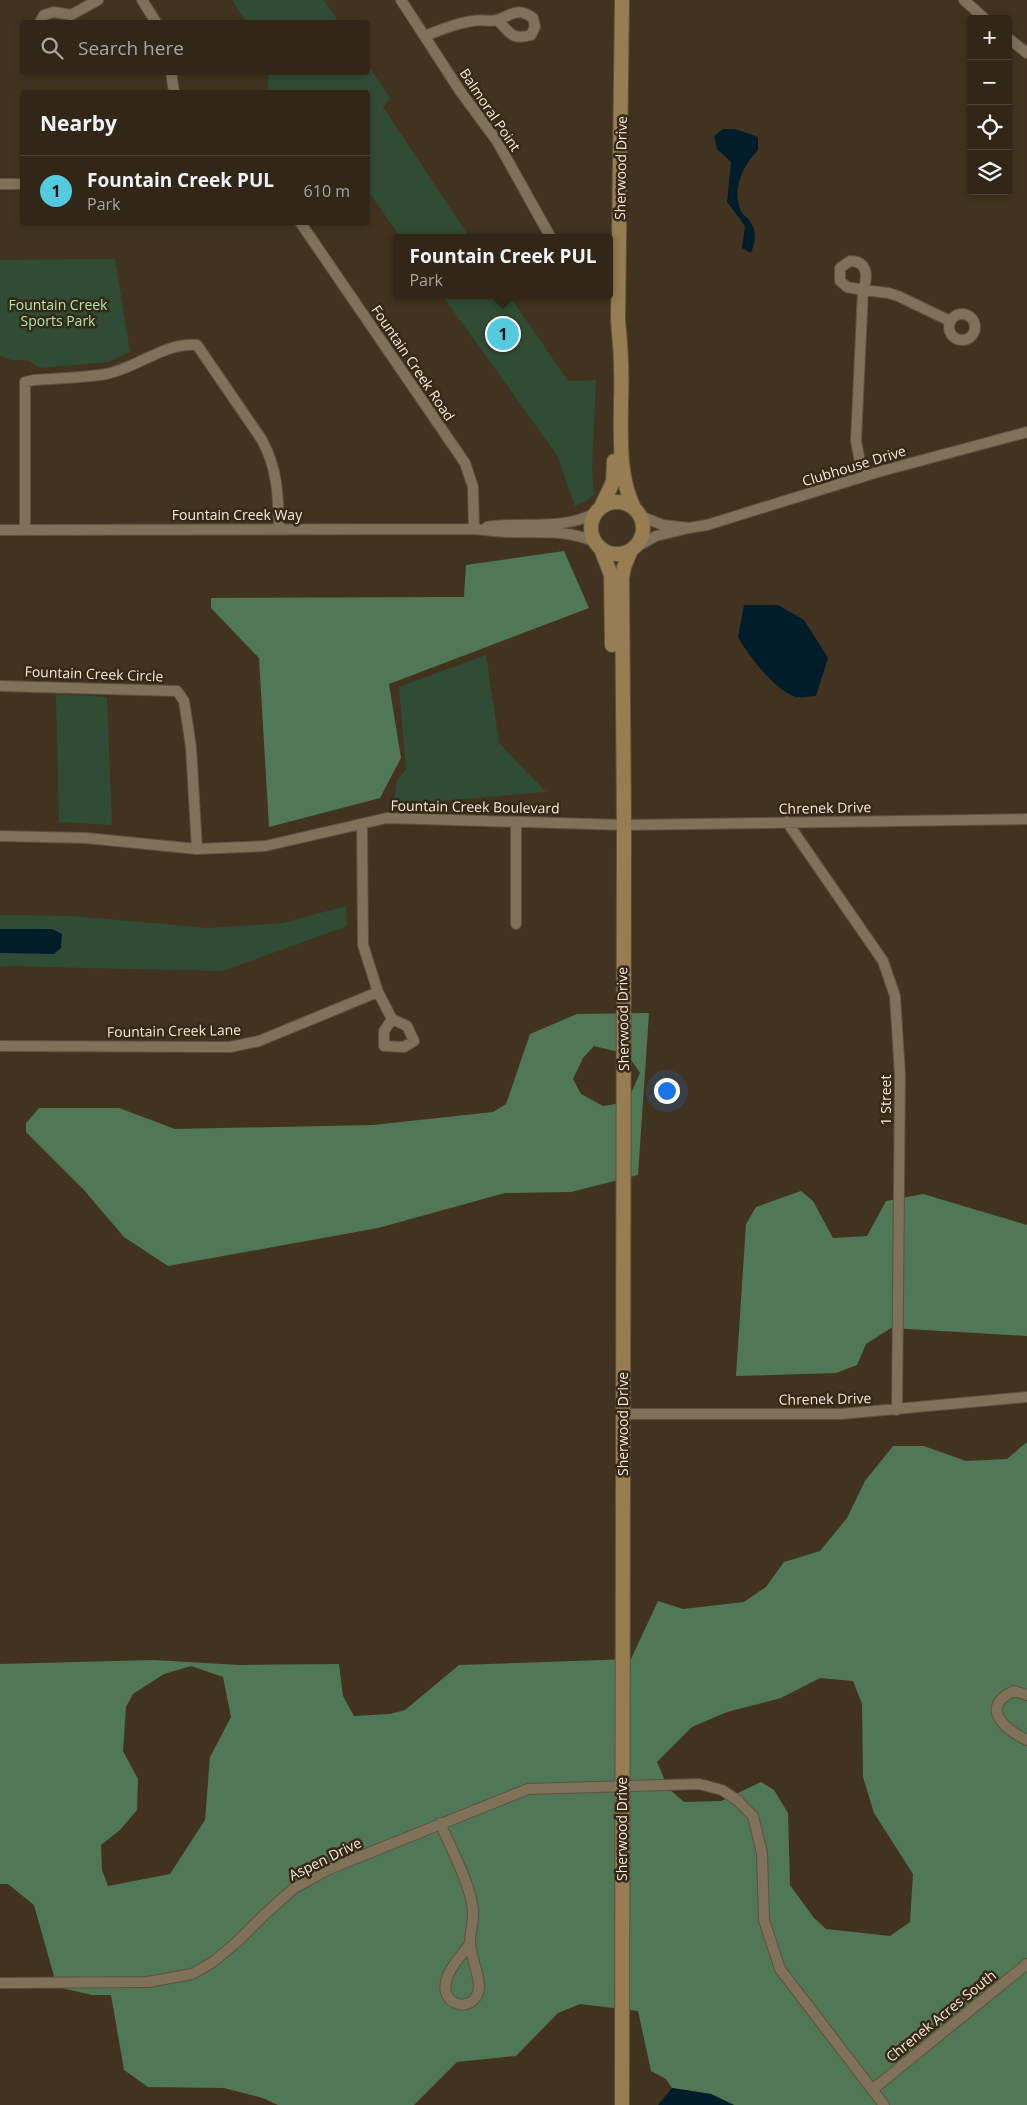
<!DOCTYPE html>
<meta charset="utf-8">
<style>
body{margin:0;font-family:"Open Sans",sans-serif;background:#392e20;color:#f1f3f6}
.controls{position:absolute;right:15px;top:15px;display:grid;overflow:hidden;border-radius:5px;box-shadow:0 2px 8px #0003}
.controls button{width:45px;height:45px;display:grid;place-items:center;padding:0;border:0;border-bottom:1px solid #4c4336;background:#312617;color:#f1f3f6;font:25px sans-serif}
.you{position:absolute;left:666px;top:1090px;width:18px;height:18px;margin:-12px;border:4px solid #fff;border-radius:50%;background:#1a73e8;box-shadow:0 0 0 8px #1a73e833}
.badge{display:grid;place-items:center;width:32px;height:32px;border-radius:50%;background:#54cade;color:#111;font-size:16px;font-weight:700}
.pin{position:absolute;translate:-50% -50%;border:2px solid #fff;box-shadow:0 1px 5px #0006}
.popup{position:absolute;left:393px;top:234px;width:220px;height:65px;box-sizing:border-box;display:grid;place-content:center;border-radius:5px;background:#312617;filter:drop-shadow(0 1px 4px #0005);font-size:16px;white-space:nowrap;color:#a8a5a1}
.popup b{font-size:19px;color:#f1f3f6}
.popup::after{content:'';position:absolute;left:50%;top:100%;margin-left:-10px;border:10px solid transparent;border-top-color:#312617}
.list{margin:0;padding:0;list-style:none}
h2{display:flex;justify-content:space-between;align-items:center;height:65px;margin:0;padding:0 20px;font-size:21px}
h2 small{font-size:16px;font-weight:400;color:#a8a5a1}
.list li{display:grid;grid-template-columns:32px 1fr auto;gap:15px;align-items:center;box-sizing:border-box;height:70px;padding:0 20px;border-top:1px solid #4c4336}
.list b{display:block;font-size:19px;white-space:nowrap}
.list p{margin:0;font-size:16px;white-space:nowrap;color:#a8a5a1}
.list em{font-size:16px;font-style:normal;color:#a8a5a1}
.icon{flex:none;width:28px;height:28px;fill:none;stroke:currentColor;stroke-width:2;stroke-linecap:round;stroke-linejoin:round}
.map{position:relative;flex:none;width:1027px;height:2105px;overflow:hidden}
.search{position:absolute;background:#312617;box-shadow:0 2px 8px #0003;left:20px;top:20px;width:350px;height:55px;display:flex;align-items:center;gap:12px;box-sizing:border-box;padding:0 18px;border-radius:5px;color:#a8a5a1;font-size:19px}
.panel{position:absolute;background:#312617;box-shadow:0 2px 8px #0003;left:20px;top:90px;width:350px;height:135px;border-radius:5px}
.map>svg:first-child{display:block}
.green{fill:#314c35}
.forest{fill:#517856;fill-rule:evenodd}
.water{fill:#021d2a}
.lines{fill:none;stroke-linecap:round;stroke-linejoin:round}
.street-casing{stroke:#5d513f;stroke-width:12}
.secondary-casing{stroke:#5d513f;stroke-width:16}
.street{stroke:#80715b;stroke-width:10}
.secondary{stroke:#977e52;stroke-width:14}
.labels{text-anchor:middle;stroke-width:5;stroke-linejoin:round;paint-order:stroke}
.street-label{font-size:14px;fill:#f2e9dd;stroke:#372916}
.park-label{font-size:14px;fill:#a7e6af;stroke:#372916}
</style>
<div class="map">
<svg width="1027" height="2105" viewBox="0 0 1027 2105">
<rect width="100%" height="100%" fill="#41331f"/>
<path class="green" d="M 232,0 L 324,0 L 339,22 L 246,22 Z
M 368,65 L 390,98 L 383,107 L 470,238 L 401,238 L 368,191 L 368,92 L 267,92 L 269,73 L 368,72 Z
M 115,259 L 130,352 L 108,362 L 41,368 L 27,360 L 12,360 L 0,356 L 0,260 Z
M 442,295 L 509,295 L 568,381 L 596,380 L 592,468 L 594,494 L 586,501 L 575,506 L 557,455 Z
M 486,655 L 499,743 L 546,792 L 394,805 L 397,780 L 406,769 L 399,687 Z
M 56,694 L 107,697 L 112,825 L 59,822 Z
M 346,906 L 347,926 L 223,971 L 0,966 L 0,915 L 73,916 L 208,928 L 283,923 Z"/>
<path class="forest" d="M 564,551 L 589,608 L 389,684 L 401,758 L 380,798 L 269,827 L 259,658 L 211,608 L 211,598 L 464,597 L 466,565 Z
M 649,1013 L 638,1175 L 571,1192 L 505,1193 L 378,1228 L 168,1266 L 124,1237 L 84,1190 L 26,1132 L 26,1123 L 39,1108 L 119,1108 L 175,1129 L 373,1125 L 493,1112 L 506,1104 L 530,1034 L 577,1014 ZM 594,1046 L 627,1054 L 640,1073 L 627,1102 L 603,1106 L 581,1094 L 573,1079 L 583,1058 Z
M 801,1191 L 813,1201 L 833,1238 L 867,1236 L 886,1201 L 923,1194 L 1027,1225 L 1027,1336 L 891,1328 L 866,1344 L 857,1365 L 836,1373 L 736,1376 L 746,1224 L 756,1207 Z
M 1027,1442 L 1027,2105 L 734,2105 L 711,2094 L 672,2088 L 666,2079 L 651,2071 L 638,2011 L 580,2004 L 558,2013 L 516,2056 L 457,2062 L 414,2105 L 278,2105 L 263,2098 L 224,2088 L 148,2087 L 124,2070 L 111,1995 L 92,1995 L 57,1987 L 34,1905 L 8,1884 L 0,1884 L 0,1664 L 153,1660 L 239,1665 L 339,1664 L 343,1696 L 354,1716 L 390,1714 L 405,1710 L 459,1665 L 631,1659 L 658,1601 L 683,1609 L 744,1602 L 766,1587 L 784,1562 L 820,1551 L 847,1518 L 865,1481 L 893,1446 L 924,1446 L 966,1461 L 1007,1459 ZM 191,1666 L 223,1677 L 231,1717 L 210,1757 L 205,1820 L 170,1874 L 108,1886 L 102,1870 L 101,1845 L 120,1830 L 137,1810 L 138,1779 L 123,1751 L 126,1707 L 133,1694 L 164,1674 ZM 820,1678 L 853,1681 L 862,1704 L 863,1777 L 874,1813 L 913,1874 L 910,1922 L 890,1936 L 826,1929 L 814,1918 L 790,1885 L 788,1813 L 774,1790 L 761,1782 L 721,1801 L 684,1802 L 668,1788 L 657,1762 L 692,1727 L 727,1712 L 781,1698 Z"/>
<path class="water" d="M 723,129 L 735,129 L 758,137 L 758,150 C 743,166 731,189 741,211 C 743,215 747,217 749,220 C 758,231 755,242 751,253 L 742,248 L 745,226 L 727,202 L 731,162 L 717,149 L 714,136 Z
M 744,605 L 778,605 L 804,620 L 828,658 L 816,696 C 810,696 801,698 796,697 C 775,691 748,655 738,637 Z
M 0,929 L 52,929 L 62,934 L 61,948 L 54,954 L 0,953 Z
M 672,2088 L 711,2094 L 734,2105 L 658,2105 Z"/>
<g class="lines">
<g class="street-casing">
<path id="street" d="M 142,0 L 156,22
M 401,0 L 460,91 L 497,141 L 551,238
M 964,0 L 985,19
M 40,22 L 44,15 L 54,12 L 71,15 L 98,0
M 425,36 C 440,30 456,23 473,21 C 481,19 490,22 497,20 C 511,16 517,6 533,18 L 535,27 L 531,35 C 510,41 510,31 497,20
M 1008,38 L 1027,53
M 171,72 L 174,92
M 0,184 L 22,184
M 300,222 L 465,463 L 473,487 L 474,529
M 850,261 C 868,261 868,277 863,290 L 847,287 L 840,281 L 840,268 Z
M949 327a13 13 0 1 1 26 0a13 13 0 1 1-26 0Z
M 867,475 L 860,462 L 856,441 L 863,290 L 888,293 L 898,296 L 950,321
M 487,527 C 523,521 563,531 595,513
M 689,528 L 707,525 L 878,472 L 1027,432
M 0,530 L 474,529 C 486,530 498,532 509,532 C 540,533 566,529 595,542
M 25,530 L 25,382 L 34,380 C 57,378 83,378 106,374 C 137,368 165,342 197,345 L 262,440 C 278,470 278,495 279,529
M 631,550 L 656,536 L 689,528 L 663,525 L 640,516
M 0,686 L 177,691 L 184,701 L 191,747 L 197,849
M 787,822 L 883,961 L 895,996 L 900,1075 L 897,1410
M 362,824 L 363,945 L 378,992 L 392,1019 L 407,1026 L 414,1041 L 404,1047 L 384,1046 L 384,1031 L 392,1019
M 0,836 L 86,838 L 197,849 L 265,846 L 387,818 L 624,825 L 1027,819
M 516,924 L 516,822
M 0,1046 L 230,1047 L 259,1041 L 378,992
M 623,1414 L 841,1414 L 1027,1397
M 1027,1695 L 1014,1691 C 979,1707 1004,1729 1027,1740
M 440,1823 C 450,1846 473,1889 473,1913 C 473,1923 470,1933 470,1943 C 471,1957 478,1971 479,1985 C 479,2016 434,2008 448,1975 C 453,1964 462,1954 470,1944
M 0,1983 L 148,1982 L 192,1974 L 213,1962 L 238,1941 L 263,1916 L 293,1889 L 329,1869 L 528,1789 L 699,1784 L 722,1790 L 737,1800 L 753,1816 L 762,1853 L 764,1920 L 780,1969 L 884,2105
M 872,2090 L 1027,1964"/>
</g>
<g class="secondary-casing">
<path id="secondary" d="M 622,0 L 618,320 C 621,347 622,374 621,402 C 621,438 618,475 634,508
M591 528a26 26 0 1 1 52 0a26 26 0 1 1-52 0Z
M 601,507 L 613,482 L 614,461
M 601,549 L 611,575 L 612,645
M 622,2105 L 624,825 L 622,578 L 624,567 L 631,550"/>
</g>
<use href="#street" class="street"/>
<use href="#secondary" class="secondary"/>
</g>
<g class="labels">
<g class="street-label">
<text transform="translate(490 110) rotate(56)" y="5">Balmoral Point</text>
<text transform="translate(621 168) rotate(-89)" y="5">Sherwood Drive</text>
<text transform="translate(413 363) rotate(56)" y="5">Fountain Creek Road</text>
<text transform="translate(854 466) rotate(-17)" y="5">Clubhouse Drive</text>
<text x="237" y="520">Fountain Creek Way</text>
<text transform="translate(94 674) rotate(2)" y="5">Fountain Creek Circle</text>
<text transform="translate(475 807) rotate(1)" y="5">Fountain Creek Boulevard</text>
<text transform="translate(825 808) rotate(-1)" y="5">Chrenek Drive</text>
<text transform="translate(623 1019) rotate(-91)" y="5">Sherwood Drive</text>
<text transform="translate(174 1031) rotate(-1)" y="5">Fountain Creek Lane</text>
<text transform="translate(886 1100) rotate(-90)" y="5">1 Street</text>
<text transform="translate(825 1399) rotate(-1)" y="5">Chrenek Drive</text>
<text transform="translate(623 1424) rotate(-90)" y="5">Sherwood Drive</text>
<text transform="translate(622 1829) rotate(-90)" y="5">Sherwood Drive</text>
<text transform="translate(325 1859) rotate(-26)" y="5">Aspen Drive</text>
<text transform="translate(941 2016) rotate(-39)" y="5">Chrenek Acres South</text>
</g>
<g class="park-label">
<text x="58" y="310">Fountain Creek<tspan x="58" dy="16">Sports Park</tspan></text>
</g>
</g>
</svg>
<div class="controls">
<button>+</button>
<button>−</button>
<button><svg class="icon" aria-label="locate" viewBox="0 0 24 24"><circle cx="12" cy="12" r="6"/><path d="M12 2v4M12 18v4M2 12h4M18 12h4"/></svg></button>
<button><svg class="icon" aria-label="layers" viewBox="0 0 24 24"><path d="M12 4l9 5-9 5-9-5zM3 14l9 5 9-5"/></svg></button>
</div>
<div class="you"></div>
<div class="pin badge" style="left:503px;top:334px">1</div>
<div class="popup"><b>Fountain Creek PUL</b>Park</div>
<div class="search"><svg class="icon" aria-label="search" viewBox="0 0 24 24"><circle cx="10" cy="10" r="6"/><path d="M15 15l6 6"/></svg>Search here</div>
<section class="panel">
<h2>Nearby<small></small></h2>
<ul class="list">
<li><span class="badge">1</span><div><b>Fountain Creek PUL</b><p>Park</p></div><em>610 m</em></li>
</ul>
</section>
</div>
